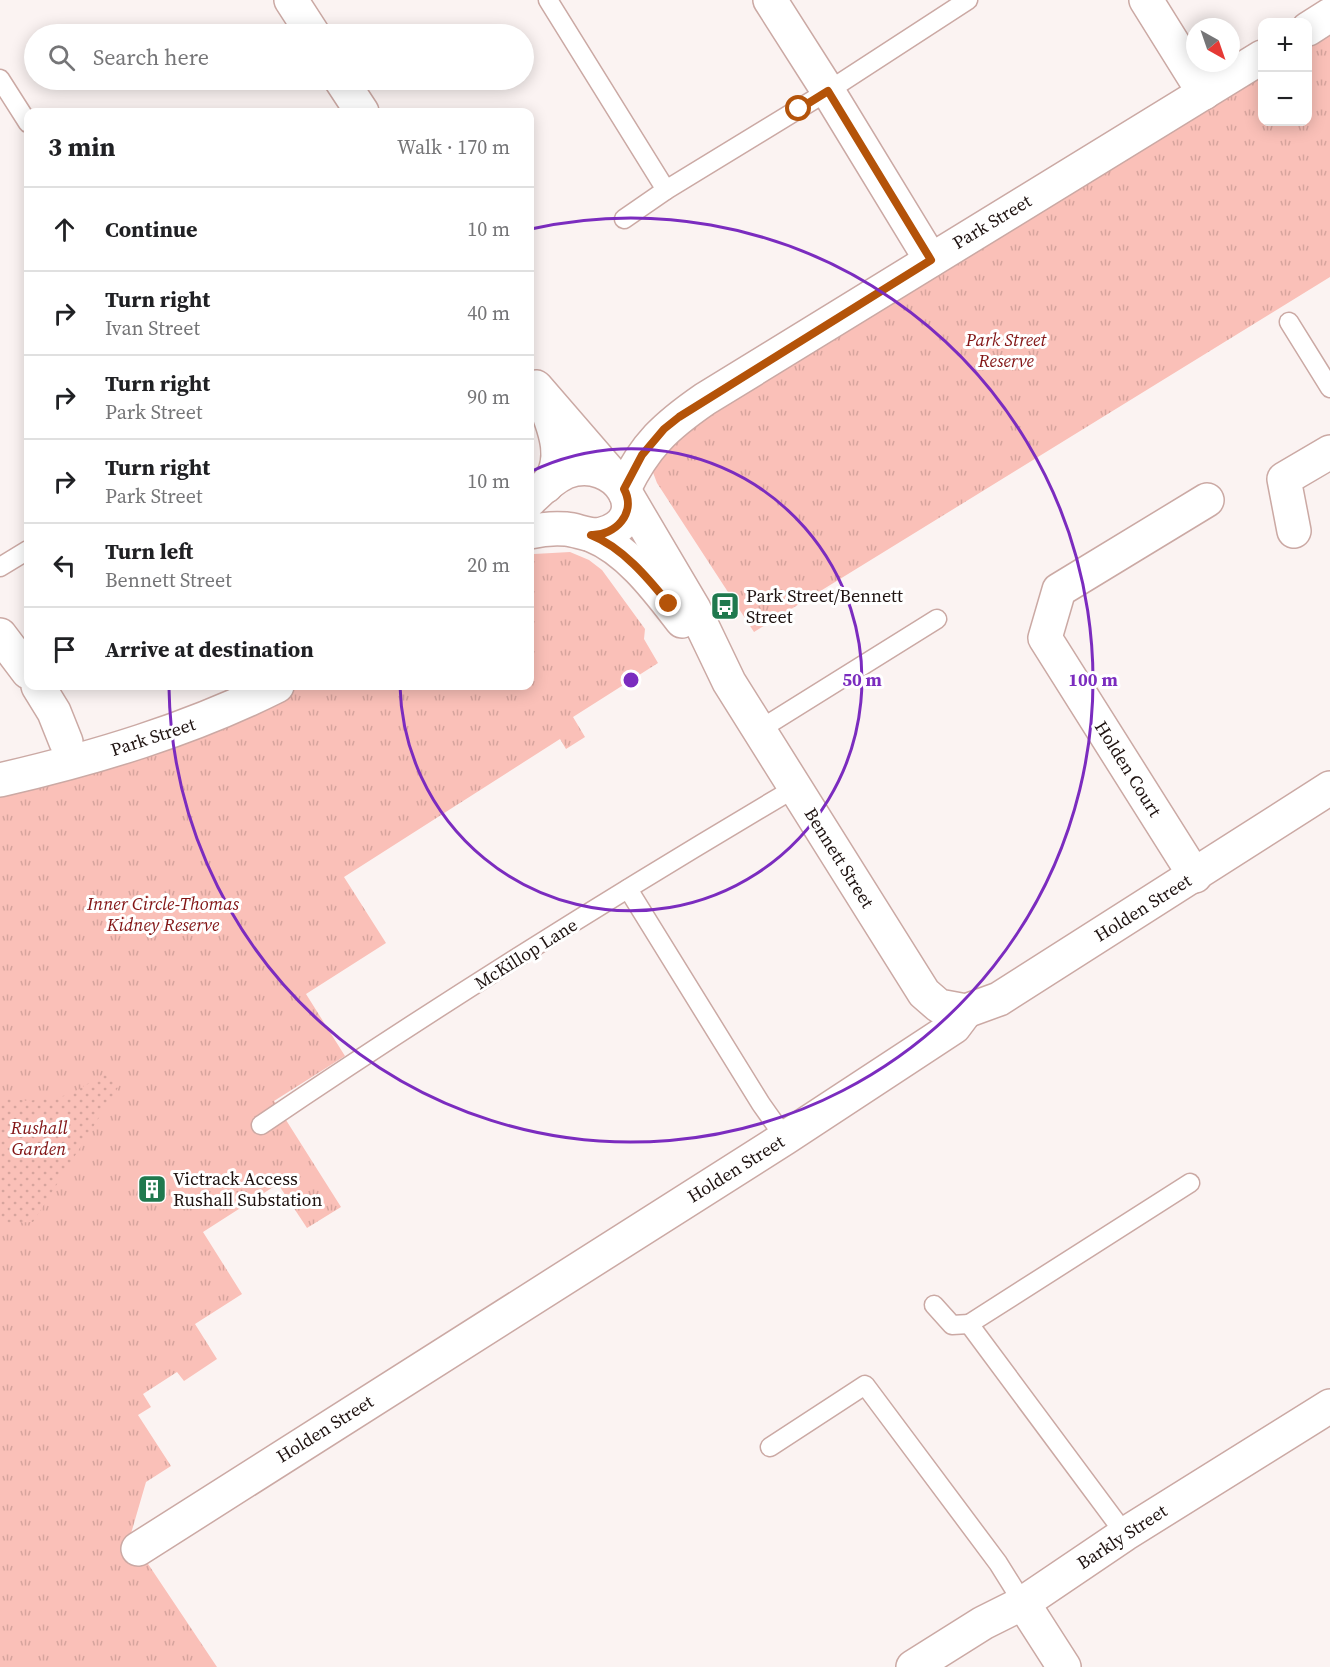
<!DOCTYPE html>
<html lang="en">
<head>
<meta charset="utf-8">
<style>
  body { margin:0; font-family:"Source Serif 4",serif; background:#f2f2f2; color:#202124 }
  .controls { position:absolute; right:18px; top:18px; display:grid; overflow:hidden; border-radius:12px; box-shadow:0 3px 15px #0003 }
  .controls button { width:54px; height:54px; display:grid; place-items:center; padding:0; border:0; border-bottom:2px solid #e0e0e0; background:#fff; color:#202124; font:30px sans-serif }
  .compass { position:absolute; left:1186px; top:18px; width:54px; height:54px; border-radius:50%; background:#fff; box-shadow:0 3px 15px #0003; rotate:140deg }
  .stop { position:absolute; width:18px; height:18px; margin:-14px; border:4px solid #b45309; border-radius:50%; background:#fff }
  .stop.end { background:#b45309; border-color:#fff; box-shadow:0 2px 6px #0008 }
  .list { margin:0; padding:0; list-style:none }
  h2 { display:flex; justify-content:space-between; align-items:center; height:78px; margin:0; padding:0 24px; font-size:26px }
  h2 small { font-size:20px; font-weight:400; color:#757577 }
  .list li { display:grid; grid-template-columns:39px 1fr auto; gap:18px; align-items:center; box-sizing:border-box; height:84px; padding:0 24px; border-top:2px solid #e0e0e0 }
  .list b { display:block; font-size:22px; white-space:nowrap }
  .list p { margin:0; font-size:20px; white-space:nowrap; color:#757577 }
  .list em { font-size:20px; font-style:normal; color:#757577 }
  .icon { flex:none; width:33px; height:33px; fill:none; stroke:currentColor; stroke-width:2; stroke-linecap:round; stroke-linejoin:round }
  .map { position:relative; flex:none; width:1330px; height:1667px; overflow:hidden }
  .search { position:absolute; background:#fff; box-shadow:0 3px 15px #0003; left:24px; top:24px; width:510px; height:66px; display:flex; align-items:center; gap:15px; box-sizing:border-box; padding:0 21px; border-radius:33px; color:#757577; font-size:22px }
  .panel { position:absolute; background:#fff; box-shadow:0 3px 15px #0003; left:24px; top:108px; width:510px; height:582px; border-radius:12px }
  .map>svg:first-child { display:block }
</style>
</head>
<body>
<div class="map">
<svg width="1330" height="1667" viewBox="0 0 1330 1667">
  <defs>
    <pattern id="park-tufts" width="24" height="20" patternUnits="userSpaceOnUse" patternTransform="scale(1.5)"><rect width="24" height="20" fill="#fac0b8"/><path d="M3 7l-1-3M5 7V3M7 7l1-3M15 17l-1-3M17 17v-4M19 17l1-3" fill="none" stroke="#d6a49d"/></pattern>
    <pattern id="garden-dots" width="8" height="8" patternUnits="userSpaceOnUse" patternTransform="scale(1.5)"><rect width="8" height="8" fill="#fac0b8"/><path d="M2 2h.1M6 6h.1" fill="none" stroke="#d6a49d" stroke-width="1.8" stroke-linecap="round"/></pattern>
  </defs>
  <rect width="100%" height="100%" fill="#fbf3f2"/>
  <g fill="url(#park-tufts)">
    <polygon points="1330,33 1330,277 754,632 657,483 649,462 670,439 1262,73 1262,122 1308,122 1308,46"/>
    <polygon points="570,552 589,560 602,570 645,629 644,639 658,663 573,717 585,737 566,749 560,739 344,877 386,943 306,994 345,1056 274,1101 341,1207 307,1228 278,1184 203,1232 242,1294 195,1324 217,1359 184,1381 177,1372 143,1394 151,1407 138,1415 171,1466 146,1482 130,1537 217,1667 0,1667 0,788 238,716 298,686 530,686 530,556 534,554"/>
  </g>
  <polygon fill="url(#garden-dots)" points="104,1074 119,1086 33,1222 0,1223 0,1097 28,1101 69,1095"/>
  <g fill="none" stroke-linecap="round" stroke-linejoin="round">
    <g stroke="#cba9a4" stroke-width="21">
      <g id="lane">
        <polyline points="548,0 666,190"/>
        <polyline points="0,79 28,123"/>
        <polyline points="624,219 666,190 828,91 968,0"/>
        <polyline points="1289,322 1330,388"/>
        <polyline points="0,567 28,550"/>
        <polyline points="759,730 937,619"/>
        <polyline points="628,889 761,1104 785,1138"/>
        <path d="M 261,1125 C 435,1007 614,895 795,788"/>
        <polyline points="934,1305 952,1325 969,1324"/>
        <polyline points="770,1447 865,1385 998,1563 1023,1603"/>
        <polyline points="1125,1534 969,1324 1190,1183"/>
      </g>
    </g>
    <g stroke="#cba9a4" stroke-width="36">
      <g id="street">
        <polyline points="291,0 313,34"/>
        <polyline points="770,0 828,91 931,260"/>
        <polyline points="1146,0 1204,93"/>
        <polyline points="1308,29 1330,15"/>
        <polyline points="341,80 362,112"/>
        <polyline points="536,387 619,483"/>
        <path d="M 545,404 C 555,429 568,463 546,486"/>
        <path d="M 624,489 C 645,445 666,426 705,399 L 1262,57"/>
        <polyline points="1294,531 1284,479 1330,452"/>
        <polyline points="0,635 28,672"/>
        <polyline points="38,686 54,712 66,742"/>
        <polyline points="1195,876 1045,638 1059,590 1207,500"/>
        <polyline points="138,1549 785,1138 954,1027 966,1011"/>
        <polyline points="1023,1603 1064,1667"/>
        <polyline points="913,1667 983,1623 1023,1603 1125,1534 1330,1406"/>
      </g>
    </g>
    <g stroke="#cba9a4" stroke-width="36">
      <g id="secondary">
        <polyline points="625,492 694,609 729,682 924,993 939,1006 966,1011 999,999 1330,788"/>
        <path d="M 530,500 C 540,490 553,478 566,472 C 617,453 657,519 602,534 C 590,537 578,530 566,529 C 553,528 542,529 530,532"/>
        <path d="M 591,535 C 629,550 658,590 682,621"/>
        <path d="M 0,780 C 95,758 189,730 277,686"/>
      </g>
    </g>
    <use href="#lane" stroke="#fff" stroke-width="18"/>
    <use href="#street" stroke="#fff" stroke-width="33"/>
    <use href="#secondary" stroke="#fff" stroke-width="33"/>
  </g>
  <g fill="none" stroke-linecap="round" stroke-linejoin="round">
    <path stroke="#b45309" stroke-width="8" d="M 669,604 C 648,578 622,547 591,535 C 615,536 637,513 624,489 L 642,455 L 664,429 L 679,417 L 931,260 L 828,91 L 799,109"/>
  </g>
  <g fill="none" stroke="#7b2cbf" stroke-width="3">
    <path d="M530 472A231 231 0 1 1 400 686"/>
    <path d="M531 229A462 462 0 1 1 169 688"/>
  </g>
  <defs>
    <g id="bus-square" transform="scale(1.5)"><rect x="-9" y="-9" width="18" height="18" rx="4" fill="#1f794e" stroke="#fff"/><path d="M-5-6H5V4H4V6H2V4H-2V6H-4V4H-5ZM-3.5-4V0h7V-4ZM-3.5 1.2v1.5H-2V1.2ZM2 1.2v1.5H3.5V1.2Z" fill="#fff"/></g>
    <g id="building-square" transform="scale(1.5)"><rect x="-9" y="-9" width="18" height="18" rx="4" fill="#1f794e" stroke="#fff"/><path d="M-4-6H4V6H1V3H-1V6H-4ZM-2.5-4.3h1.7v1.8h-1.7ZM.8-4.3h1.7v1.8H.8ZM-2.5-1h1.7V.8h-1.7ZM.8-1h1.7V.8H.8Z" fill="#fff"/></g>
  </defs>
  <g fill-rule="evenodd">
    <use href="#bus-square" x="725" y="606"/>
    <use href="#building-square" x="152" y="1189"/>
  </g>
  <g text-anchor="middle" stroke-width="6" stroke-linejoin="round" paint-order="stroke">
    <g font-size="18" fill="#1f1311" stroke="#fff">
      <text transform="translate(992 222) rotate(-31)" y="6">Park Street</text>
      <text transform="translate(153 737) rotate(-18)" y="6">Park Street</text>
      <text transform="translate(1128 769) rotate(58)" y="6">Holden Court</text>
      <text transform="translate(839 858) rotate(58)" y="6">Bennett Street</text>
      <text transform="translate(1143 908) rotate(-32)" y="6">Holden Street</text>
      <text transform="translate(526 954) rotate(-32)" y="6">McKillop Lane</text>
      <text transform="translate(736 1169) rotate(-32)" y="6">Holden Street</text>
      <text transform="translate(325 1429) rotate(-32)" y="6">Holden Street</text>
      <text transform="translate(1122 1537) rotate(-33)" y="6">Barkly Street</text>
    </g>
    <g font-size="18" font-style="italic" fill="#821414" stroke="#fff">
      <text x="1006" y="346">Park Street<tspan x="1006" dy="21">Reserve</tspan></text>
      <text x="163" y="910">Inner Circle-Thomas<tspan x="163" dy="21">Kidney Reserve</tspan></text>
      <text x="39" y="1134">Rushall<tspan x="39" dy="21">Garden</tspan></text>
    </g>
    <g font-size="18" fill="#1f1311" stroke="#fff" text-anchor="start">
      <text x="746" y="602">Park Street/Bennett<tspan x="746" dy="21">Street</tspan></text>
      <text x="173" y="1185">Victrack Access<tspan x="173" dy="21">Rushall Substation</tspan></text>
    </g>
  </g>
  <circle cx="631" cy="680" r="9" fill="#7b2cbf" stroke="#fff" stroke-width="3"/>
  <g font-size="18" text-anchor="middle" font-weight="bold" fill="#7b2cbf" stroke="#fff" stroke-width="6" stroke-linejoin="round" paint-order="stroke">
    <text x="862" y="686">50 m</text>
    <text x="1093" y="686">100 m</text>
  </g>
</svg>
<div class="controls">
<button>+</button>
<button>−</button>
</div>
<svg class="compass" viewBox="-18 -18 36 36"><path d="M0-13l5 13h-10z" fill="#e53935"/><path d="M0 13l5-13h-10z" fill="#757577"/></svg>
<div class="stop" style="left:799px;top:109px"></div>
<div class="stop end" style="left:669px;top:604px"></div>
<div class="search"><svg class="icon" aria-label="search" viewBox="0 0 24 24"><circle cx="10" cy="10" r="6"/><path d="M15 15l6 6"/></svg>Search here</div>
<section class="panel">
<h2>3 min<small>Walk · 170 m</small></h2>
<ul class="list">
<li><svg class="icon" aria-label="ahead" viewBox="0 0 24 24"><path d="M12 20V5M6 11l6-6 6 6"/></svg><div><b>Continue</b></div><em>10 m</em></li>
<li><svg class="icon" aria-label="right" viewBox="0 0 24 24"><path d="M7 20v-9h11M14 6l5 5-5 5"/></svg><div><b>Turn right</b><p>Ivan Street</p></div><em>40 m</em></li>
<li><svg class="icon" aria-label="right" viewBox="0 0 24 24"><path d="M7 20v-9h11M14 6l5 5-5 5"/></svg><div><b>Turn right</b><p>Park Street</p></div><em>90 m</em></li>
<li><svg class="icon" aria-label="right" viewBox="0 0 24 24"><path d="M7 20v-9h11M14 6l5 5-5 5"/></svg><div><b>Turn right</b><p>Park Street</p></div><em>10 m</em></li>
<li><svg class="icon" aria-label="left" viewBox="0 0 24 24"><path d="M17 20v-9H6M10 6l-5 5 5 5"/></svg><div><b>Turn left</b><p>Bennett Street</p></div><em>20 m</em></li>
<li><svg class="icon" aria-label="arrive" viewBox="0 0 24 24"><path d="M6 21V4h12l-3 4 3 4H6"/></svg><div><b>Arrive at destination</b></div></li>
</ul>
</section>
</div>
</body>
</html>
